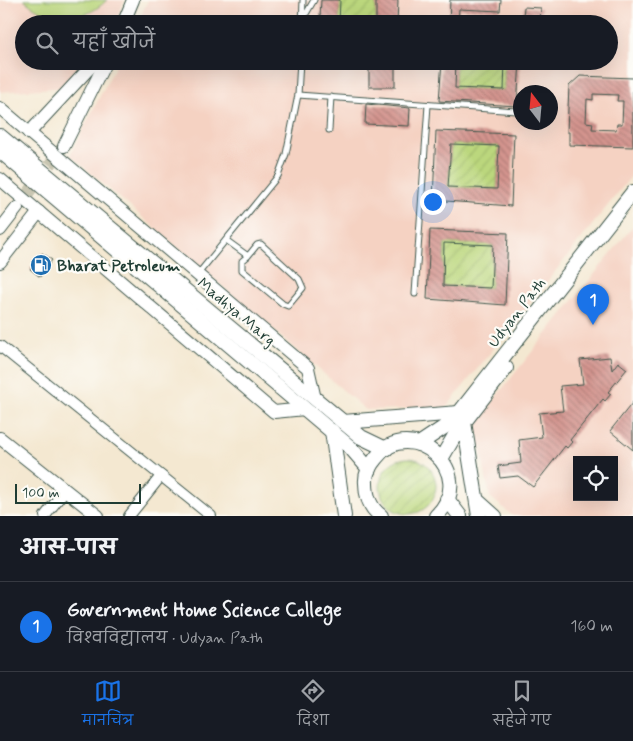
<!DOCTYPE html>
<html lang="hi">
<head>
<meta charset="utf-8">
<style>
  body { margin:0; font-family:Mynerve,"Playpen Sans Deva",sans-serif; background:#242831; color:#f1f3f6 }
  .controls { position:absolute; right:15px; bottom:15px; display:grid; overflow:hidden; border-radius:0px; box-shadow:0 5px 20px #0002 }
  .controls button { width:45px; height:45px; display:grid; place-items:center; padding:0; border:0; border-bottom:1px solid #363941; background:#171b24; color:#f1f3f6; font:25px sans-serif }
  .compass { position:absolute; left:513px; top:85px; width:45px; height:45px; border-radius:50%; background:#171b24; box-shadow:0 5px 20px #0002; rotate:344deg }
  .scale { position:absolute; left:15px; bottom:12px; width:126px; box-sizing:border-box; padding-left:5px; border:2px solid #1f3d34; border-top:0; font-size:14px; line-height:18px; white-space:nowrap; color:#1f3d34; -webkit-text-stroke:4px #fdfcf7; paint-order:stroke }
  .you { position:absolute; left:432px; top:201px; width:18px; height:18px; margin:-12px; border:4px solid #fff; border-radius:50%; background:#1a73e8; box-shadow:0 0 0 8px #1a73e833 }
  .badge { display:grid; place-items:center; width:32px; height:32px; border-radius:50%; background:#1a73e8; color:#fff; font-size:16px; font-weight:700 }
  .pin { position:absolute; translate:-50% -41px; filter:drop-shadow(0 1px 2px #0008) }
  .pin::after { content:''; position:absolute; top:26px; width:18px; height:15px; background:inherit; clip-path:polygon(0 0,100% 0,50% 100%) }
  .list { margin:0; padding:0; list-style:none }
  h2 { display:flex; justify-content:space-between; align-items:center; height:65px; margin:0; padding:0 20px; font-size:21px }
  h2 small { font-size:16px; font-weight:400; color:#9ea1a6 }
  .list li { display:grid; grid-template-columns:32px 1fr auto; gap:15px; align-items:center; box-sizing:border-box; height:90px; padding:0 20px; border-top:1px solid #363941 }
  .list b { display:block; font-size:19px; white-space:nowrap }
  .list p { margin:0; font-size:16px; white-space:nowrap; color:#9ea1a6 }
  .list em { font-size:16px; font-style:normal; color:#9ea1a6 }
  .icon { flex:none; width:28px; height:28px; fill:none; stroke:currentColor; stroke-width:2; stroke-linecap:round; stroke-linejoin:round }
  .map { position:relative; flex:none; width:633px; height:516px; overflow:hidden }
  .search { position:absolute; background:#171b24; box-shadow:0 5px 20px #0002; left:15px; right:15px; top:15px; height:55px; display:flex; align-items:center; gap:12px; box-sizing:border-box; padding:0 18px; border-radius:28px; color:#9ea1a6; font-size:19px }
  .sheet { height:155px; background:#171b24 }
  nav { display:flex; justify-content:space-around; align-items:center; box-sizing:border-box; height:70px; border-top:1px solid #363941; background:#171b24; font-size:14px; color:#9ea1a6 }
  nav a { display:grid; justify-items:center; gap:2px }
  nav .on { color:#1a73e8 }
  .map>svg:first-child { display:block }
</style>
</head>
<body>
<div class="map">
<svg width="633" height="516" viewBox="0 0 633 516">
  <defs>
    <pattern id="garden-furrows" width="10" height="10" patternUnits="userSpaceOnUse" patternTransform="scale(1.25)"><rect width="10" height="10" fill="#bbd77d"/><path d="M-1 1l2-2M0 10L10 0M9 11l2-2" fill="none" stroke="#a0b96d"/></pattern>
    <pattern id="building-back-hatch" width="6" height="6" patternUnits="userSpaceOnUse" patternTransform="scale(1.25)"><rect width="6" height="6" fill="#d4948e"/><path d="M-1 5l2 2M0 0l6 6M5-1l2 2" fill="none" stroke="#ab7a75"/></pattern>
  </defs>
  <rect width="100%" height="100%" fill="#fdfcf7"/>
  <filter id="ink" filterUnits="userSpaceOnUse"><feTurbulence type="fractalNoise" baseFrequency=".02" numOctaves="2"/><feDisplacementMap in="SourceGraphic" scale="10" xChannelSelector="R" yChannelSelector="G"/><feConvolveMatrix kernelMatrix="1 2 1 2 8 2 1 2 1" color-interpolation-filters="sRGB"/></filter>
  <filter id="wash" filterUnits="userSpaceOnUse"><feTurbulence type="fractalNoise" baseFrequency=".0096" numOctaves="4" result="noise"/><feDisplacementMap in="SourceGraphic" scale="20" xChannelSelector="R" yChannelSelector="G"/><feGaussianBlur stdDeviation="1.12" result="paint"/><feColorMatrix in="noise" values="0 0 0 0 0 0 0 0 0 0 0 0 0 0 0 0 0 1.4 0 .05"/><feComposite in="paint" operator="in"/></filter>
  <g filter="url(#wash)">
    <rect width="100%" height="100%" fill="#f4e8d1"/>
    <g fill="#f5d2c2" fill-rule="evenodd">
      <polygon points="0,0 125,0 114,24 24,24 24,61 90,61 67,87 0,92"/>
      <path d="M 148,0 L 633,0 L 633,174 L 446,408 L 366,410 L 70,155 L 118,61 L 609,61 L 609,24 L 137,24 ZM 520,92 L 550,92 L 550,122 L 520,122 Z"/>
      <path d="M 633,226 L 633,516 L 513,516 L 490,497 L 475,423 ZM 577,460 L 614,460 L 614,497 L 577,497 Z"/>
    </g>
    <g fill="url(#garden-furrows)" stroke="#6d8a58">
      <polygon points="340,0 376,1 376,24 339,24"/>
      <polygon points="456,61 505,61 504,90 455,88"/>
      <polygon points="451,144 499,146 497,189 448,187"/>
      <polygon points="445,243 493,245 491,288 443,286"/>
      <circle cx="408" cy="486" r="28"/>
    </g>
    <path fill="#bbd77d" stroke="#6d8a58" d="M 24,0 L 107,0 C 81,25 50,22 24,0 Z"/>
    <g id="blocks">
      <g fill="url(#building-back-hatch)" fill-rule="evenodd">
        <polygon points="321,0 340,0 339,24 331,24 331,19 320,18"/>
        <polygon points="376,0 398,0 397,24 376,24"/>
        <polygon points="450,0 501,0 500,11 459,9 458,24 449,24"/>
        <polygon points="524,7 541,8 540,19 523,17"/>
        <rect x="369" y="61" width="26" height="26"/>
        <polygon points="442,61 456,61 455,88 504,90 505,61 520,61 517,106 439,101"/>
        <path d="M 580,76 L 633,78 L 633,147 L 569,145 L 569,132 L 567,132 L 569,86 ZM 593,94 L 618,95 L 617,101 L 623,101 L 622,124 L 617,124 L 616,130 L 592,129 L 593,123 L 586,122 L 587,99 L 593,100 Z"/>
        <polygon points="366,104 410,108 409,126 365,124"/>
        <path d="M 436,131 L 514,134 L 511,206 L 433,200 ZM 451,144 L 499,146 L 497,189 L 448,187 Z"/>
        <path d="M 430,230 L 508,233 L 505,305 L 427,299 ZM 444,243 L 493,245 L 491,288 L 443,286 Z"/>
        <polygon points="42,253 52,260 40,277 30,269"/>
        <polygon points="610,357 612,370 618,362 627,369 608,392 611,394 605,401 603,399 570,440 572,442 567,448 565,446 533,487 518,476 500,478 498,466 521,463 519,440 542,437 539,413 563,411 560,386 583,384 580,360"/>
        <polygon points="633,402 633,450 610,431"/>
      </g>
    </g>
  </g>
  <g filter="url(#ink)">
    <use href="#blocks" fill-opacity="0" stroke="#3f574c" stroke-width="1"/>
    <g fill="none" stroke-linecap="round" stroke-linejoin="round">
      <polyline stroke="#c9c6b2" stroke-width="12" stroke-dasharray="12 6" stroke-linecap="butt" points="17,208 62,148"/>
      <g stroke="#3f574c" stroke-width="7">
        <g id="service">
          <polyline points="303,19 314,0"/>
          <polyline points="302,24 303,0"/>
          <polyline points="298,95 516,111"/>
          <polyline points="329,130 331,97"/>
          <polyline points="226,240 248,256 257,245 261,244 299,279 303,288 288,306 283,304 242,270 242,261 248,256"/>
          <polyline points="198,274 278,176 286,154 298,95 300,61"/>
          <polyline points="415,294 428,105"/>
        </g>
      </g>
      <g stroke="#3f574c" stroke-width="12">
        <g id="minor">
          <polyline points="0,346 211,516"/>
          <polyline points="45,516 65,490"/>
          <polyline points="129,516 161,476"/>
        </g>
      </g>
      <g stroke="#3f574c" stroke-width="14">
        <g id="tertiary">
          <polyline points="123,24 133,0"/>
          <polyline points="0,108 308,368 315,399"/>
          <polyline points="29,133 96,61"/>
          <polyline points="64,146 106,61"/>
          <polyline points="0,179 274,412 305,409"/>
          <polyline points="0,230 17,208"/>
          <polyline points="0,262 39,212"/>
          <polyline points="0,438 98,516"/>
          <polyline points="477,499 496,516"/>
        </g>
      </g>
      <g stroke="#3f574c" stroke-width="16">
        <g id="secondary">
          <polyline points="0,136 361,437 386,449"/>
          <polyline points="0,151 350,447 369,469"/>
          <polyline points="343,422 459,413"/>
          <polyline points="464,422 479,516"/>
          <polyline points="332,431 344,516"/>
          <polyline points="419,444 452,422 633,192"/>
          <polyline points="441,459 458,430 506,368"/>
          <polyline points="447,499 460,516"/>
          <path d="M 381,516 C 370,508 366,496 366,483 C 365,473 370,465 376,458 C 409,413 481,473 436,516"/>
        </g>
      </g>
      <use href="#service" stroke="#fff" stroke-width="5"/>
      <use href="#minor" stroke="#fff" stroke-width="10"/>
      <use href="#tertiary" stroke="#fff" stroke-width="12"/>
      <use href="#secondary" stroke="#fff" stroke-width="14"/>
    </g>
  </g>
  <defs>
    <g id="fuel-disc" transform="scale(1.125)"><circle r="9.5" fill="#1f6fb2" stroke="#fdfcf7"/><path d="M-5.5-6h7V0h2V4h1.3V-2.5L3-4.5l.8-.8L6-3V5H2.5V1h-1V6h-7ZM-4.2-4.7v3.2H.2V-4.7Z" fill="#fff"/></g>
  </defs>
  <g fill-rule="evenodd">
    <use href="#fuel-disc" x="41" y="265"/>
  </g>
  <g text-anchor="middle" stroke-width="4.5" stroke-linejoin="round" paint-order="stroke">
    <g font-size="16" font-weight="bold" fill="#1f3d34" stroke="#fdfcf7" text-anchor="start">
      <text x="57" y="271">Bharat Petroleum</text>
    </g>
    <g font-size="16" fill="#1f3d34" stroke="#fdfcf7">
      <text transform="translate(237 311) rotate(40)" y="6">Madhya Marg</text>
      <text transform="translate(516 312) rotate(-52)" y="6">Udyan Path</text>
    </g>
  </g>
</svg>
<div class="controls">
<button><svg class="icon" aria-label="locate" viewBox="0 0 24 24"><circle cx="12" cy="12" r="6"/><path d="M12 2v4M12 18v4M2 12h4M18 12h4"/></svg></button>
</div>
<svg class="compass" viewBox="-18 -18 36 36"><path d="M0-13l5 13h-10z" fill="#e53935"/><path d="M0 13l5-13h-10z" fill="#9ea1a6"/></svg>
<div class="scale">100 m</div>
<div class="you"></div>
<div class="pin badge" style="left:593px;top:325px">1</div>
<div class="search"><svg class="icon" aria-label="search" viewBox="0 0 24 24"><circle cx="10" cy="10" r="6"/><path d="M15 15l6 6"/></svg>यहाँ खोजें</div>
</div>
<section class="sheet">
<h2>आस-पास<small></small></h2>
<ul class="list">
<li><span class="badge">1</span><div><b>Government Home Science College</b><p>विश्वविद्यालय · Udyan Path</p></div><em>160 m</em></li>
</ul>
</section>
<nav>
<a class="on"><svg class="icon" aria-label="map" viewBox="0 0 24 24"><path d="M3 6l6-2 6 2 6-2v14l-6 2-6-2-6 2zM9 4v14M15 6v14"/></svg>मानचित्र</a>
<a><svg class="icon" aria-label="directions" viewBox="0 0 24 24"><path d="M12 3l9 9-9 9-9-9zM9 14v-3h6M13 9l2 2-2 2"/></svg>दिशा</a>
<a><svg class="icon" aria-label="saved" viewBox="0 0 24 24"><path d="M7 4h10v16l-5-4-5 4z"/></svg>सहेजे गए</a>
</nav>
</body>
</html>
